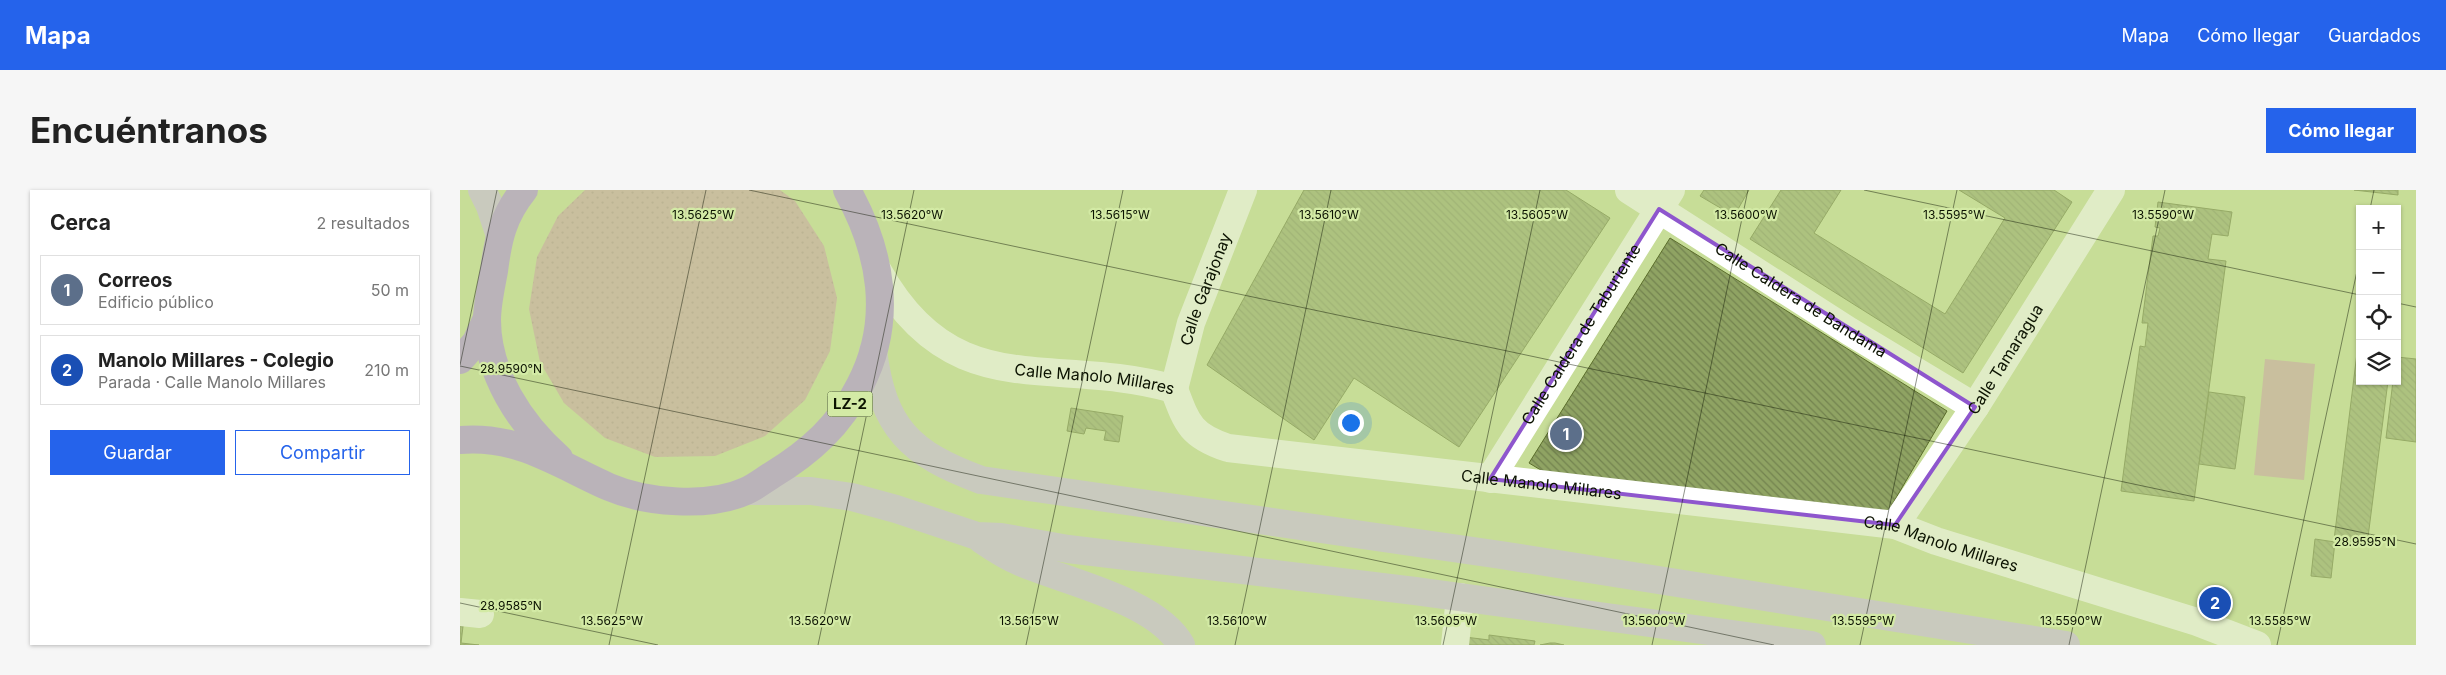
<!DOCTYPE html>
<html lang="es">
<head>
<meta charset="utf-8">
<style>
  body { margin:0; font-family:Inter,sans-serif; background:#f6f6f6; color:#222 }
  .controls { position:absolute; right:15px; top:15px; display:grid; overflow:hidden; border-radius:0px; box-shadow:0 1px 4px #0004 }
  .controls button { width:45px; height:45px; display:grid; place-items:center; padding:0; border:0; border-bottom:1px solid #e0e0e0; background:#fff; color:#222; font:25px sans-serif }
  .you { position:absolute; left:890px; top:232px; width:18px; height:18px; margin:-12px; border:4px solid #fff; border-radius:50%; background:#1a73e8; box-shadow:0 0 0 8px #1a73e833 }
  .badge { display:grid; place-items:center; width:32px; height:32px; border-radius:50%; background:#2563eb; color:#fff; font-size:16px; font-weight:700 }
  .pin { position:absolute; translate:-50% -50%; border:2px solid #fff; box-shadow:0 1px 5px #0006 }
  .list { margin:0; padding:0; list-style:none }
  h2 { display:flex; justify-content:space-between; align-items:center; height:65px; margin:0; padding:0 20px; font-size:21px }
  h2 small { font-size:16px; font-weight:400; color:#767676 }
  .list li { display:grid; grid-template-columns:32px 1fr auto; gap:15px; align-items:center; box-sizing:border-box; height:70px; margin:0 10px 10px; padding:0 10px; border:1px solid #e0e0e0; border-radius:0px }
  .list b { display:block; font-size:19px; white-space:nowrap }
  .list p { margin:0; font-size:16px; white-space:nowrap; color:#767676 }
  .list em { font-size:16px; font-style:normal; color:#767676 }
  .actions { display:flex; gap:10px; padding:15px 20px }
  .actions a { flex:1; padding:11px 0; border:1px solid #2563eb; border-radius:0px; text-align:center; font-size:18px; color:#2563eb }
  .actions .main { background:#2563eb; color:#fff }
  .icon { flex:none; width:28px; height:28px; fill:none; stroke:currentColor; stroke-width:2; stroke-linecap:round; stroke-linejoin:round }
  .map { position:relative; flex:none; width:1956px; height:455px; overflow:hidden; border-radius:0px }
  header { display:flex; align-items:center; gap:30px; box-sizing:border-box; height:70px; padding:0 25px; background:#2563eb; color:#fff }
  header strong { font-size:24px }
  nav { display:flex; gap:28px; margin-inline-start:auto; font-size:18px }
  .intro { display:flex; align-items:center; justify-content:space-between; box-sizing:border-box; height:120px; padding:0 30px }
  h1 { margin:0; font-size:35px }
  .button { padding:12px 22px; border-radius:0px; background:#2563eb; color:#fff; font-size:18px; font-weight:700 }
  main { display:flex; gap:30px; padding:0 30px }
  aside { flex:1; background:#fff; border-radius:0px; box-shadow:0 1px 4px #0004 }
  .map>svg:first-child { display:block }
</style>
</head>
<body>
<header>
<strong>Mapa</strong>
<nav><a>Mapa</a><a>Cómo llegar</a><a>Guardados</a></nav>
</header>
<div class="intro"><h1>Encuéntranos</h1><a class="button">Cómo llegar</a></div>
<main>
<aside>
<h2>Cerca<small>2 resultados</small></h2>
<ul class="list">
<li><span class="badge" style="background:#5c6f8a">1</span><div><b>Correos</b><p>Edificio público</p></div><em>50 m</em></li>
<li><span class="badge" style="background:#1a4fb4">2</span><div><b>Manolo Millares - Colegio</b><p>Parada · Calle Manolo Millares</p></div><em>210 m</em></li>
</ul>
<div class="actions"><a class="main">Guardar</a><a>Compartir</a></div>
</aside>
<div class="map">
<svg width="1956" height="455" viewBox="0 0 1956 455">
  <defs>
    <pattern id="grass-dots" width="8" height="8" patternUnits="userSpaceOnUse" patternTransform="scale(1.25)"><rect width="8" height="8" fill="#cd9ba7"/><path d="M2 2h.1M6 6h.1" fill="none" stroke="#af848e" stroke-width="1.8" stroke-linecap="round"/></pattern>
    <pattern id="building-back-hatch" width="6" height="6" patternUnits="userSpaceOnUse" patternTransform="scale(1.25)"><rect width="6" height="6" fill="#8fa363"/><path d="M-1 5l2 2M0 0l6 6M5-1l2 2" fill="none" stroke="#73834f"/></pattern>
  </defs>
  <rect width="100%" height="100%" fill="#c7dd98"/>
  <polygon fill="url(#grass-dots)" points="125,0 320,0 335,11 364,56 377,108 370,161 345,210 305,246 255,266 195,267 145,248 104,213 80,172 69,119 77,67 98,26"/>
  <polygon fill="#cd9ba7" points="1805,169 1855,174 1844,290 1794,285"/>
  <g fill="url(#building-back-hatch)" stroke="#5b6d2b">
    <polygon points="844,0 1106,0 1150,28 999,257 894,188 854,250 747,175"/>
    <polygon points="1244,0 1289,0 1274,26 1240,6"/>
    <polygon points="1321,0 1381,0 1354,43 1485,124 1545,28 1499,0 1594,0 1612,12 1503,183 1290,49"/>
    <polygon points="1894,0 1938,0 1938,5"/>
    <polygon points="1698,12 1772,22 1768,46 1752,44 1748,69 1766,71 1734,311 1661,301 1680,156 1685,157 1688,133 1682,133 1693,46 1698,46 1700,38 1695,37"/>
    <polygon points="1210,48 1487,221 1426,325 1106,295 1069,273"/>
    <polygon points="1897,163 1900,163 1900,191 1928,191 1907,355 1874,350"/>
    <polygon points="1937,167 1956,169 1956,252 1926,248 1933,191 1937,191"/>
    <polygon points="1749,202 1785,207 1775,279 1739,274"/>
    <polygon points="611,218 663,226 659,252 644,250 646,241 626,238 624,244 607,241"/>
    <polygon points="1855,349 1875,352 1871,388 1851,386"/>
    <polygon points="0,428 4,428 1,453 19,455 0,455"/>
    <polygon points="1029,445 1075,451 1074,455 1004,455 1005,447 1029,450"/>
    <polygon points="1090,453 1095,453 1104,455 1080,455"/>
  </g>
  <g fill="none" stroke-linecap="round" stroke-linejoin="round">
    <g stroke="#fff" stroke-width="28">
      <path id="s1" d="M 1169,0 L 1389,141 L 1515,217"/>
      <path id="s2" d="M 418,81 C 494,217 592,164 714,199"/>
      <path id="s3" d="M 714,199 C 727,234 731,246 768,258 L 1435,335 L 1476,351 L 1737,432 L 1797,455"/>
      <path id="s4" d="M 714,199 L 731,133 L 783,0"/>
      <path id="s5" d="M 1030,289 L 1211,0"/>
      <path id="s6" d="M 1435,335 L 1515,217 L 1651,0"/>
      <polyline points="0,422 20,424"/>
      <polyline points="995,455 1000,407"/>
    </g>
    <g stroke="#cdb4ee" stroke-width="28">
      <polyline points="22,0 30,16 39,43"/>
      <path d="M 413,161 C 423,238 450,264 521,290 L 1041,365 L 1606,455"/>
      <polyline points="286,301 351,301 392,307 436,319 517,346 541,347 608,359 955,401 1352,455"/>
      <path d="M 522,350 C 535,359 548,367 562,373 C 607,392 697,411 721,455"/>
    </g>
    <g stroke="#ac82e2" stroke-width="28">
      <path d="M 64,0 C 43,26 38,49 34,81 C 31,97 27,114 27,130 C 27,183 60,234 99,268"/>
      <polyline points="0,170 16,152 27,128"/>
      <path d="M 0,250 C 59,245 99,275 149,297 C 186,313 249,318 286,301 C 295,297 304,290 312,285 C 350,262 380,235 400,195 C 434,130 421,61 387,0"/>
    </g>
  </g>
  <path d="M0 0H1956V455H0ZM 1199,19 L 1515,217 L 1435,335 L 1030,289 Z" fill="#c7dd98" fill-opacity=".55" fill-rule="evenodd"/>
  <path fill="none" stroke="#8e56cd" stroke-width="4" stroke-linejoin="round" d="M 1199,19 L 1515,217 L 1435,335 L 1030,289 Z"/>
  <path fill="none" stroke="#0b1200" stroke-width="1" stroke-opacity="0.45" d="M 289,0 L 1956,354M 1404,0 L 1900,105M 1910,19 L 1914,0M 1937,113 L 1956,117M 0,175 L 37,0M 0,176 L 1314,455M 0,413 L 198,455M 149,455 L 246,0M 358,455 L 454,0M 566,455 L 663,0M 775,455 L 871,0M 983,455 L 1080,0M 1192,455 L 1288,0M 1400,455 L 1497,0M 1609,455 L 1705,0M 1817,455 L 1900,67"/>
  <g text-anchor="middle" stroke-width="4.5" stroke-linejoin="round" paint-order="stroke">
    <rect fill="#d3eaa5" stroke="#475332" stroke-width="1" x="367.5" y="201.5" width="45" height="25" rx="4"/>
    <g font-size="15" font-weight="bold" fill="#0b1200">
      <text x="390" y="219">LZ-2</text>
    </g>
    <g font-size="16" fill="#0b1200" stroke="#d3eaa5">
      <text dy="6" stroke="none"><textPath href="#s4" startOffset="105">Calle Garajonay</textPath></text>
      <text dy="6" stroke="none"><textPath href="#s1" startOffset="204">Calle Caldera de Bandama</textPath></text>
      <text dy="6" stroke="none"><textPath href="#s5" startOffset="171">Calle Caldera de Taburiente</textPath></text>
      <text dy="6" stroke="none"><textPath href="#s6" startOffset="199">Calle Tamaragua</textPath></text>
      <text dy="6" stroke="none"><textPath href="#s2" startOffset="256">Calle Manolo Millares</textPath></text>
      <text dy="6" stroke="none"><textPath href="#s3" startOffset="400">Calle Manolo Millares</textPath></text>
      <text dy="6" stroke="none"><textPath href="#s3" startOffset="805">Calle Manolo Millares</textPath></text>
    </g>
  </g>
  <g font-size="12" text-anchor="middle" fill="#0b1200" stroke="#d3eaa5" stroke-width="4.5" stroke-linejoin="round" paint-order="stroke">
    <text x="243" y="29">13.5625°W</text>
    <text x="452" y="29">13.5620°W</text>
    <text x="660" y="29">13.5615°W</text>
    <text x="869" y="29">13.5610°W</text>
    <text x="1077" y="29">13.5605°W</text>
    <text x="1286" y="29">13.5600°W</text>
    <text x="1494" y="29">13.5595°W</text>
    <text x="1703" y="29">13.5590°W</text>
    <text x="51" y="183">28.9590°N</text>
    <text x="1905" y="356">28.9595°N</text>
    <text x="51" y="420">28.9585°N</text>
    <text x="152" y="435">13.5625°W</text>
    <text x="360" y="435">13.5620°W</text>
    <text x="569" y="435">13.5615°W</text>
    <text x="777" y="435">13.5610°W</text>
    <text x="986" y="435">13.5605°W</text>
    <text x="1194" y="435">13.5600°W</text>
    <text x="1403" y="435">13.5595°W</text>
    <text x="1611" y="435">13.5590°W</text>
    <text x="1820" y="435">13.5585°W</text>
  </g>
</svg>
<div class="controls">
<button>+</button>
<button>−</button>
<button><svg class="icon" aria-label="locate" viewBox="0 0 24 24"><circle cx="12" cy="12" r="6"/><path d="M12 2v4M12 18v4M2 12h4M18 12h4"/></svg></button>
<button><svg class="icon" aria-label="layers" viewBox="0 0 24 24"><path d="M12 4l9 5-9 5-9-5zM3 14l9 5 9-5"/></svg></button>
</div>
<div class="you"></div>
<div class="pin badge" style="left:1106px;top:244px;background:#5c6f8a">1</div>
<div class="pin badge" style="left:1755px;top:413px;background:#1a4fb4">2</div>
</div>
</main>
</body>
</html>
